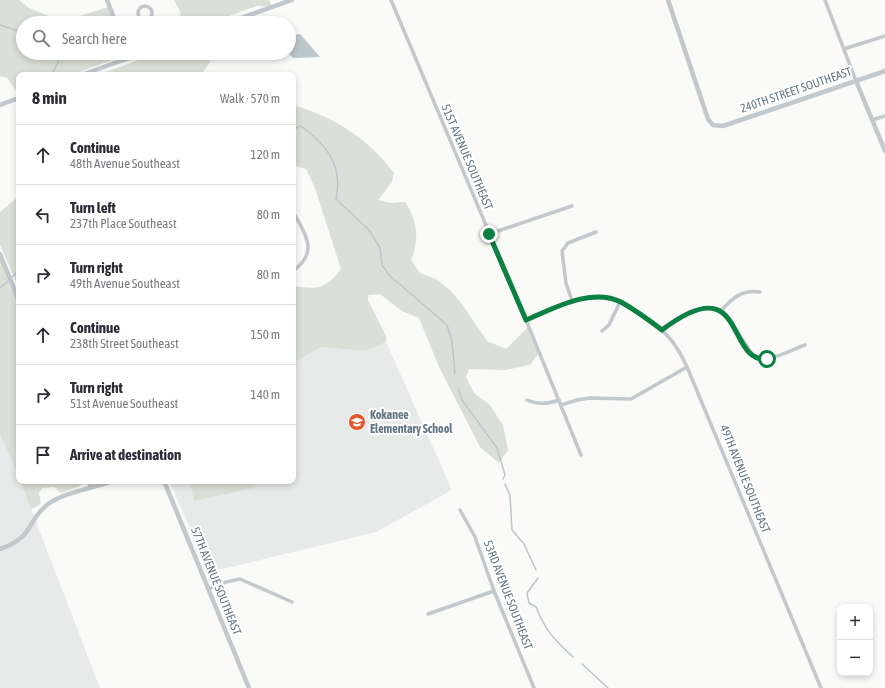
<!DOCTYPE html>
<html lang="en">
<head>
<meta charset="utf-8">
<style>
  body { margin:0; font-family:"Asap Condensed",sans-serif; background:#f7f7f7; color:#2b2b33 }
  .controls { position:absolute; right:12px; bottom:12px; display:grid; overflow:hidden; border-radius:8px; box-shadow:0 2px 6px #0003 }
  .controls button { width:36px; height:36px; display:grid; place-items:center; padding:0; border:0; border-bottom:1px solid #e1e1e2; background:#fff; color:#2b2b33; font:20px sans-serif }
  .stop { position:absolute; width:12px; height:12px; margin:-9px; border:3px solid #0b8043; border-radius:50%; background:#fff }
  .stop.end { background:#0b8043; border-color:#fff; box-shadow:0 1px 4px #0008 }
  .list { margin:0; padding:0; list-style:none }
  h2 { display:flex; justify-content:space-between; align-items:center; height:52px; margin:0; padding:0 16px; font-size:17px }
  h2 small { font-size:13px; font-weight:400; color:#7c7c81 }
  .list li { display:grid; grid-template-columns:26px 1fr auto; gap:12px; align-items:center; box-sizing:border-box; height:60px; padding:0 16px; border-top:1px solid #e1e1e2 }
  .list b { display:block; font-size:15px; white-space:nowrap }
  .list p { margin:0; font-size:13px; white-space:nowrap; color:#7c7c81 }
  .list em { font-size:13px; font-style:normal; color:#7c7c81 }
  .icon { flex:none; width:22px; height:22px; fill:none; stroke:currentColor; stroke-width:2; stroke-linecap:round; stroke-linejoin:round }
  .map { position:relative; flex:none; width:885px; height:688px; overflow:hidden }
  .search { position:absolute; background:#fff; box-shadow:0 2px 6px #0003; left:16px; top:16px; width:280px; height:44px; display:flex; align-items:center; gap:10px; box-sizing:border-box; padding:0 14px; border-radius:22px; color:#7c7c81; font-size:15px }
  .panel { position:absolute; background:#fff; box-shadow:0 2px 6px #0003; left:16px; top:72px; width:280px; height:412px; border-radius:8px }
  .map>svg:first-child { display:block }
</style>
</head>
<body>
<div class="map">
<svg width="885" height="688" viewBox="0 0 885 688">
  <rect width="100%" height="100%" fill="#fafaf8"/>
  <g fill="#e8e9e9">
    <polygon points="386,342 452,490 376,532 210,572 169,481 293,481 293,363 321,347 365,351"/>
    <polygon points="0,433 3,436 100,688 0,688"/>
  </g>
  <g fill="#dadfd7">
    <polygon points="0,0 19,0 29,8 51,17 73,18 108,7 114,23 23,23 23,53 125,53 126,55 71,75 19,75 19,94 7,78 0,76"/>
    <polygon points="174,0 269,0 272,7 257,6 209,23 181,23 180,11"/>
    <polygon points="158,53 216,53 201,75 98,75"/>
    <path d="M 293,105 C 334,117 368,138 394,173 L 392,182 L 378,200 L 391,203 L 405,202 C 417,219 420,241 411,260 L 420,273 L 436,279 L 450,290 L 462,304 L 487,341 L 506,349 L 528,327 L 539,353 L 530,365 L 506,370 L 469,369 L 466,377 L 474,393 L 489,404 L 503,425 L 508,450 L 499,463 L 480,447 L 439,367 L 419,318 L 402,311 L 380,294 L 368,295 L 368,300 L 386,336 L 386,342 L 365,351 L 321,347 L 293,363 L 293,288 L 295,286 C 318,290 327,288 341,269 L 315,188 L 306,169 L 293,165 Z"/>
    <polygon points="19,196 19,283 17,284 0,245 0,212"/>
    <polygon points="0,259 19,304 19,478 0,433"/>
    <polygon points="20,481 85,481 80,486 61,493 54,487 43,488 39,493 41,504 31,509"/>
    <polygon points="190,481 252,481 253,488 194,501"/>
  </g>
  <polygon fill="#bbc7cb" points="300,34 320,57 293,58 288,53 289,53 289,36"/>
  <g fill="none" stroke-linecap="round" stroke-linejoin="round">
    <g stroke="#bbc7cb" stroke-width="1.5">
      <polyline points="0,25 19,31 23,31"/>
      <polyline points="52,75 62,53"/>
      <path d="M 293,129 L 301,126 C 327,145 343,165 336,199 L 369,230 L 380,248 L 382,265 L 389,275 L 447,325 L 452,341 L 455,374"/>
      <polyline points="12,277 19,270"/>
      <polyline points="0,288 9,280"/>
      <polyline points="459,389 462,400 497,448 505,475 503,479"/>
      <polyline points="505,484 510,495 512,530 524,544 536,570"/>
      <path d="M 538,578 L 527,593 L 529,603 L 536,607 C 546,632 554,639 573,657"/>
      <polyline points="582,664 608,688"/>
    </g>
    <g stroke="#c3c8cc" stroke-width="3.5">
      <polyline points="391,0 526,320 581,455"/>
      <polyline points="825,0 856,81"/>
      <circle cx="145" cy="13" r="7"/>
      <polyline points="844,49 885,36"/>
      <polyline points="872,120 885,116"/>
      <path d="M 293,212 C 306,235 319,252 293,271"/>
      <polyline points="489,234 572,206"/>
      <polyline points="572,301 566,283 562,251 568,243 596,232"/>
      <path d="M 722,310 L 753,355 C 767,365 791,350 805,345"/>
      <path d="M 722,310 C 732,298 743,289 760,292"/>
      <path d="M 526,320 C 554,308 588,289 619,301 C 628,305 636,312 645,318 C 667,332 676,343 687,367 L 821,688"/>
      <path d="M 662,329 C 681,315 698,303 722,310"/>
      <polyline points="602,331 609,325 620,302"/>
      <path d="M 527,400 C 538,405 548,404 559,400"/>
      <polyline points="561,405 577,400 590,398 631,399 687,367"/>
      <polyline points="460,510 475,537 494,591 534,688"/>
      <polyline points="208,589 226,582 240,579 292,602"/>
      <polyline points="428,614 494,591"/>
    </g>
    <g stroke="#c3c8cc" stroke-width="4.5">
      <polyline points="107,0 116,23"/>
      <polyline points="668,0 708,119 713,125 723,126 885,71"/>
      <polyline points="227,23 292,0"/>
      <polyline points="81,75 143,53"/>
      <polyline points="856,81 885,151"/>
      <polyline points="0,105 19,98"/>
      <polyline points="0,254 19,301"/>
      <polyline points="89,481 91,487"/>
      <polyline points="164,481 249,688"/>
      <path d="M 0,549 C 35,537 26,521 48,504 C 67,491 92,489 113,481"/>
    </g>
  </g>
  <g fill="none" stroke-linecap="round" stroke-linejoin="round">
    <path stroke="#0b8043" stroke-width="5" d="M 489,234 L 526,320 C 553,309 591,287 621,302 C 635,310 649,320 662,330 C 747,266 725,363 767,359"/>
  </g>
  <defs>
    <g id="school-disc" transform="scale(0.9)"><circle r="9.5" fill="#e4572e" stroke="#fff"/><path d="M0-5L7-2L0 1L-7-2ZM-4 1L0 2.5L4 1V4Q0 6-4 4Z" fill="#fff"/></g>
  </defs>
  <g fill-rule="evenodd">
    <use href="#school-disc" x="357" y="422"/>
  </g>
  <g text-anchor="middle" stroke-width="4" stroke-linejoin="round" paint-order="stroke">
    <g font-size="12" fill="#657683" stroke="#fff">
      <text transform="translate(796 90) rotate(-19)" y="4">240TH STREET SOUTHEAST</text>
      <text transform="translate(467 157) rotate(67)" y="4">51ST AVENUE SOUTHEAST</text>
      <text transform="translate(745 479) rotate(68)" y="4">49TH AVENUE SOUTHEAST</text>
      <text transform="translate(216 581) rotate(68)" y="4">57TH AVENUE SOUTHEAST</text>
      <text transform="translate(508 595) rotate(69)" y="4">53RD AVENUE SOUTHEAST</text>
    </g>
    <g font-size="12" font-weight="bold" fill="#657683" stroke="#fff" text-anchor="start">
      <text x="370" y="419">Kokanee<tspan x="370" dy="14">Elementary School</tspan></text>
    </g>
  </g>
</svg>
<div class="controls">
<button>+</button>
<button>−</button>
</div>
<div class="stop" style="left:767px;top:359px"></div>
<div class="stop end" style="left:489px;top:234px"></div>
<div class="search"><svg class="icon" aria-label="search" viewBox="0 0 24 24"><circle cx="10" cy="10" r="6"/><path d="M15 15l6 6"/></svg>Search here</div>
<section class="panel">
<h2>8 min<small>Walk · 570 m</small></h2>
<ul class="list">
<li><svg class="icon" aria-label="ahead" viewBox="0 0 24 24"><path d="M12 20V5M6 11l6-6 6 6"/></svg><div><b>Continue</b><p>48th Avenue Southeast</p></div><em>120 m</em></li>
<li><svg class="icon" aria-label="left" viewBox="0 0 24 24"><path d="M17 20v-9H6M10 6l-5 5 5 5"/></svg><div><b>Turn left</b><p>237th Place Southeast</p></div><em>80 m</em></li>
<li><svg class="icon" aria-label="right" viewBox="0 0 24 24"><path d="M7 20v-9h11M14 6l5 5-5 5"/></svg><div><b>Turn right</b><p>49th Avenue Southeast</p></div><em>80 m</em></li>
<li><svg class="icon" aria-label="ahead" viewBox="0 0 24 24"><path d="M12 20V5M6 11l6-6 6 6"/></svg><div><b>Continue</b><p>238th Street Southeast</p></div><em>150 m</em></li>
<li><svg class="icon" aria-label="right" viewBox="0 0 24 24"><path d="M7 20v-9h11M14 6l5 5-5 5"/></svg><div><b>Turn right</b><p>51st Avenue Southeast</p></div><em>140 m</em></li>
<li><svg class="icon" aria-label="arrive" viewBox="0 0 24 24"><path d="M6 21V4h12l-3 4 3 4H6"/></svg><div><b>Arrive at destination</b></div></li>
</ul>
</section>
</div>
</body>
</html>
